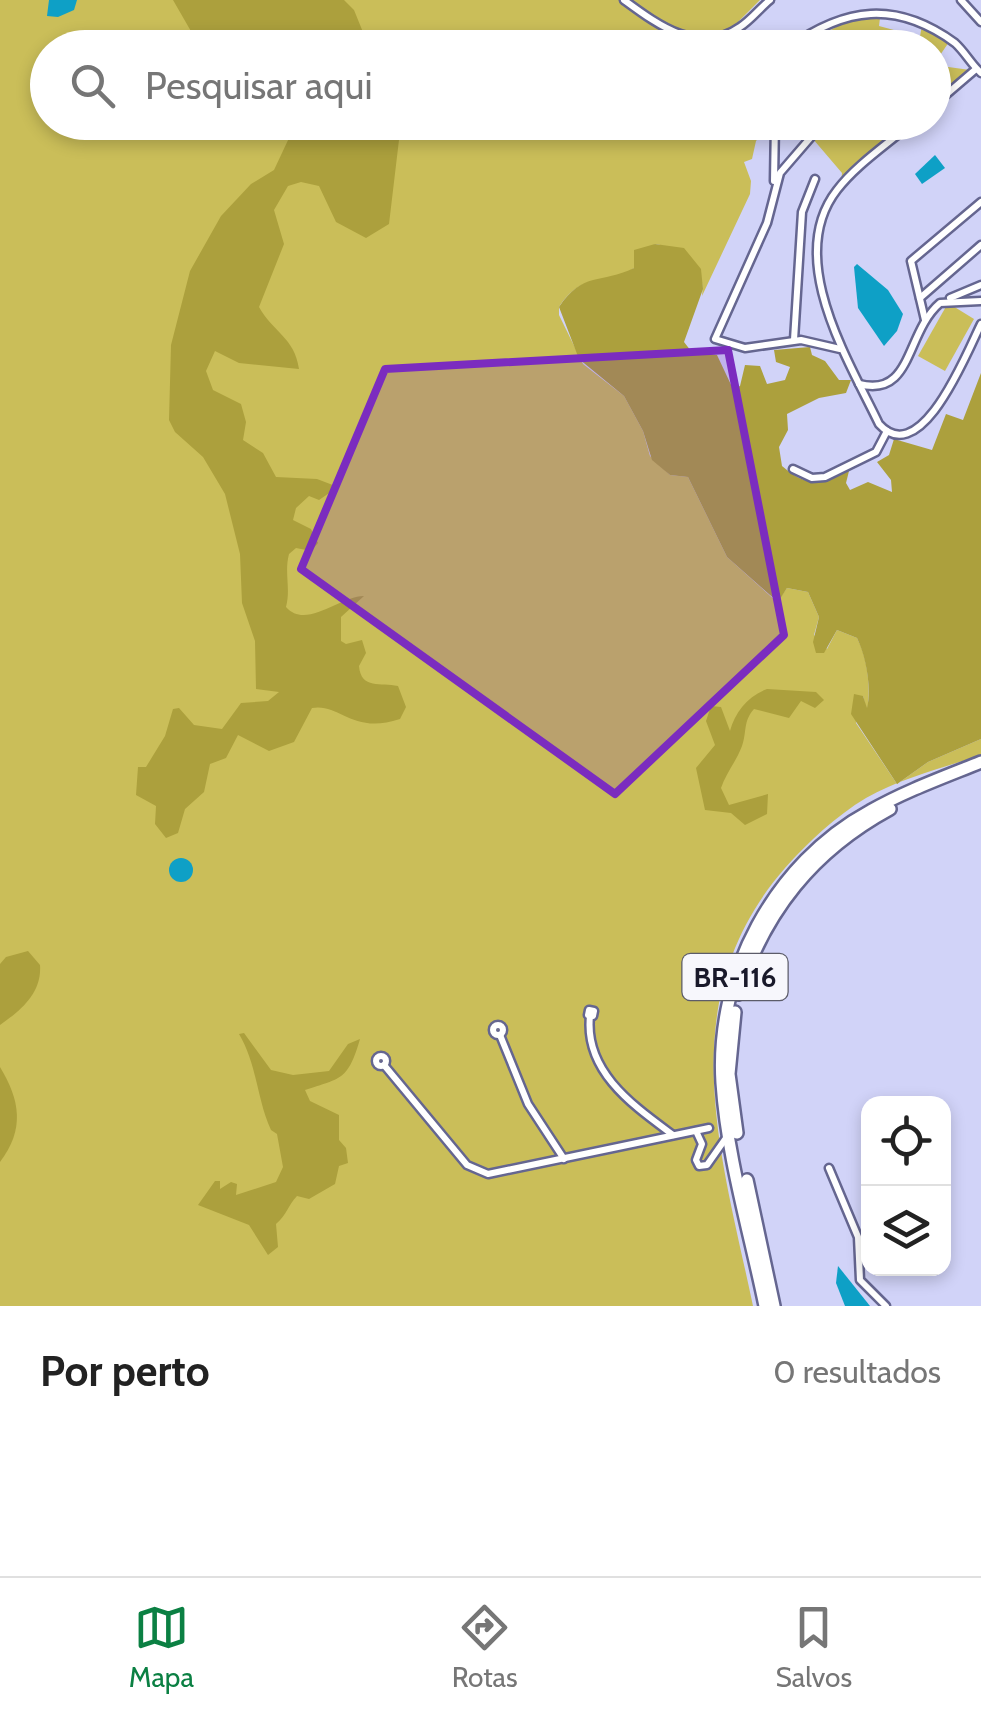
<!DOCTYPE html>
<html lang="pt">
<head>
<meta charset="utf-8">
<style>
  body { margin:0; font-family:Cabin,sans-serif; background:#f6f6f6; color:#222 }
  .controls { position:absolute; right:30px; bottom:30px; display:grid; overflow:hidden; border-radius:20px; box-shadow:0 5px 15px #0003 }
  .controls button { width:90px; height:90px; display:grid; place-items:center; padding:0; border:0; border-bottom:2px solid #e0e0e0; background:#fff; color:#222; font:50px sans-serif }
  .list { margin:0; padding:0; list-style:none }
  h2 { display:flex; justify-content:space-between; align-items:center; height:130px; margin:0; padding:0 40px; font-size:42px }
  h2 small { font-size:32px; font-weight:400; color:#767676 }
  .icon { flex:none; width:55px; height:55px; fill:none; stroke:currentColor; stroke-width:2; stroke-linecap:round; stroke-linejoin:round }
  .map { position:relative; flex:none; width:981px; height:1306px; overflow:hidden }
  .search { position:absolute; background:#fff; box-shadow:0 5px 15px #0003; left:30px; right:30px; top:30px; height:110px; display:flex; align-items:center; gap:25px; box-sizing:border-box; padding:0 35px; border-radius:55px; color:#767676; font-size:38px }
  .sheet { height:270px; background:#fff }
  nav { display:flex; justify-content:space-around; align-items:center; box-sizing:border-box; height:140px; border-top:2px solid #e0e0e0; background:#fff; font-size:28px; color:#767676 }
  nav a { display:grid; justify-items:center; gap:5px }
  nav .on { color:#0b8043 }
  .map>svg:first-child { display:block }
</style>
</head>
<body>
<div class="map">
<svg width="981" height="1306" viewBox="0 0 981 1306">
  <rect width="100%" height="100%" fill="#d1d3f8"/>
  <g fill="#cabe59">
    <path d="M 0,0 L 760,0 L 734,26 L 731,47 L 48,48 L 48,122 L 771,123 L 756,141 L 752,159 L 744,162 L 751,181 L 750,194 L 702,296 C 706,263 683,249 655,244 C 648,252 642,262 634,268 C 605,289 585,268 559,307 L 559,315 L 583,364 L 624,396 L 643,431 L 650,456 L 670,475 L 688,477 L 727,557 L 777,602 L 787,588 L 808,592 L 819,617 L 814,635 L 827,649 L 837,630 L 857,638 C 868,658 871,690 867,712 L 863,696 L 856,723 L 897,784 L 928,762 L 981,739 L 981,755 C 943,768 901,778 866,798 C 836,816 808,842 785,868 C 670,1000 721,1153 753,1306 L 0,1306 Z"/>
    <polygon points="852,18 880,18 879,26 905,33 904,47 799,48"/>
    <polygon points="922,25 949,42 934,64 934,48 918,48"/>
    <polygon points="934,65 970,70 934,102"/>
    <polygon points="862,123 909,123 841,183 842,173 813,139 823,129 832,138 840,131 847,139"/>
    <polygon points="948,303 974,319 945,371 918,356"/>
  </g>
  <g fill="#aca03d">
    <polygon points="173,0 344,0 354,10 369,47 173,47 174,42 187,42 192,33"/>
    <path d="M 312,123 L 401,123 L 389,224 L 366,238 L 336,222 L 319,186 L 301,182 L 288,186 L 274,210 L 284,244 L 259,307 C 272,331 295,338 299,369 L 239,363 L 215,351 L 206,371 L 213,390 L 241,404 L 246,422 L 243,440 L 263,453 L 276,477 L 317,479 L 338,487 L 319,500 L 309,496 L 296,508 L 293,520 L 311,529 L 318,543 L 311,551 L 296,548 L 289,554 C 284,573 291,588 286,607 C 306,630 340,596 364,596 L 341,617 L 341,641 L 346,644 L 362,640 L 366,653 L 359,666 C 361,690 381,682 398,686 L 406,707 L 400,719 C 352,735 340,703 312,708 L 294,742 L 269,751 L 238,735 L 226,758 L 210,764 L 204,792 L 185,809 L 178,833 L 166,838 L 155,824 L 156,806 L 136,795 L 138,767 L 146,767 L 165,736 L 173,709 L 179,708 L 194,725 L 222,729 L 241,703 L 268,701 L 279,692 L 256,689 L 255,641 L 242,603 L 240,554 L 225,494 L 203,457 L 175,432 L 169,420 L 171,345 L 190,271 L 221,216 L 251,184 L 274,170 L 289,138 Z"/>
    <path d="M 655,244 L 684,248 L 701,269 L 703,289 L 684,342 L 691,351 L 717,355 L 733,389 L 740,386 L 745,365 L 760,366 L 767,384 L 785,380 L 790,367 L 776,362 L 774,350 L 810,347 L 812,355 L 825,361 L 839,380 L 851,380 L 846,393 L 819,398 L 787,414 L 788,430 L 779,447 L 782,466 C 810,490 819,482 850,467 L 846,483 L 850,490 L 868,482 L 892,492 L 891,480 L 877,462 L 889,455 L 894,439 L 932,450 L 946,414 L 963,420 L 981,373 L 981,739 L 928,762 L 897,784 L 851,714 L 854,694 L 863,696 L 867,708 C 872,689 866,656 857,638 L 837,630 L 824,653 L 816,653 L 813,642 L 819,617 L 808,592 L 787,588 L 778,602 L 727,557 L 688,477 L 670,475 L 652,460 L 643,431 L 624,396 L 579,359 L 559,307 C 583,271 601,284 634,268 L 634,250 Z"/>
    <path d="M 767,689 L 816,692 L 824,700 L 815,708 L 801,701 L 789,718 L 754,709 C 743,721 747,732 742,746 C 736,762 726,773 721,788 L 729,805 L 768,794 L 767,814 L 745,825 L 731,813 L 705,810 L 696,768 L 715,745 L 706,721 L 711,706 L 721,707 L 730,731 C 735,712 748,696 767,689 Z"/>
    <path d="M 28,951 L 40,965 C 42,993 21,1010 0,1025 L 0,964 L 6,957 Z"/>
    <path d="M 244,1033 L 271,1070 L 293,1075 L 329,1071 L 348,1044 L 360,1039 C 348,1080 342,1078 305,1090 L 310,1101 L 339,1115 L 339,1140 L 346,1148 L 348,1163 L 339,1166 L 335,1184 L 309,1199 L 297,1196 C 288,1205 287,1215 276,1224 L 278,1247 L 268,1255 L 249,1225 L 198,1205 L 215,1181 L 220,1181 L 220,1189 L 231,1182 L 237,1184 L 236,1195 L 276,1182 L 283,1167 L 277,1134 L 271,1130 C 257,1100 257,1064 239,1034 Z"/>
    <path d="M 0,1067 C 20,1100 25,1129 0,1162 Z"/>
  </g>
  <g fill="#0ea0c6">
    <polygon points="49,0 77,0 74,10 58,17 47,16"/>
    <polygon points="935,155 945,168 922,184 915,174"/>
    <polygon points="857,264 888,290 903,314 897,331 884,346 858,308 854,267"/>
    <circle cx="181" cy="870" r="12"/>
    <polygon points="838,1266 870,1306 845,1306 836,1283"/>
  </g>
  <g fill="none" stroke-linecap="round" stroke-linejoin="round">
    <g stroke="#656690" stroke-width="11">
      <g id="street">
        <path d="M 624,0 C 658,25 699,56 740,27 C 751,20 760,8 770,0"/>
        <polyline points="961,0 981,22"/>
        <polyline points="736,48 737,30"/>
        <path d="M 788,48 C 845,7 896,0 955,43 C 965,52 971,64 981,73"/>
        <polyline points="934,105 976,69"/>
        <polyline points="824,122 780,173 767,223 715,339 745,348 801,340 840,349"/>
        <path d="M 913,122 C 888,144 857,164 837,190 C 784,258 849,361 879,424 C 921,471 968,350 981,324"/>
        <polyline points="774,181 775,122"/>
        <polyline points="920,298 981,245"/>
        <polyline points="950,298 981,285"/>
        <polyline points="925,320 911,261 981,202"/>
        <polyline points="794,340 802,212 815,179"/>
        <path d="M 859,384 C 913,398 905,333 940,303 L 981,301"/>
        <polyline points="793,469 812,478 825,477 876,452 887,431"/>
        <polygon points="589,1010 594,1011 593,1016 588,1015"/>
        <path d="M 590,1016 C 584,1072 634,1106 673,1135"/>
        <circle cx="498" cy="1030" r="5"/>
        <polyline points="500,1035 528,1104 564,1159"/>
        <circle cx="381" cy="1061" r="5"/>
        <polyline points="384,1065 467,1165 488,1174 709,1128"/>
        <polyline points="696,1131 702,1144 696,1160 699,1166 707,1165 726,1138"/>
        <polyline points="829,1168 858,1237 860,1280 886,1306"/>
      </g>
    </g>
    <g stroke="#656690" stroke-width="16">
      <g id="highway">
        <path d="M 738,994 C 765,911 813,851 890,809"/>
        <polyline points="735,1012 729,1074 737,1133"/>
        <polyline points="747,1180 774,1306"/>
        <path d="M 765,1306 C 750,1233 727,1157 722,1083 C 715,974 774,863 870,811 C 905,791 944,777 981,762"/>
      </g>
    </g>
    <use href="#street" stroke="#fff" stroke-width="6"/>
    <use href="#highway" stroke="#fff" stroke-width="11"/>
  </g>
  <path fill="#7b2cbf" fill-opacity="0.2" stroke="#7b2cbf" stroke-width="8" stroke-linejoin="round" d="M 728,350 L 784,635 L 615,794 L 301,569 L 385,369 Z"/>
  <g text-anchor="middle" stroke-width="8" stroke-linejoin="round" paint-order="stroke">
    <rect fill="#f7f7fc" stroke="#5c5c69" stroke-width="2.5" x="682.5" y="954" width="105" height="46" rx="8"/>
    <g font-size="28" font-weight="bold" fill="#19192a">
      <text x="735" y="987">BR-116</text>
    </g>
  </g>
</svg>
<div class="controls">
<button><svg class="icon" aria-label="locate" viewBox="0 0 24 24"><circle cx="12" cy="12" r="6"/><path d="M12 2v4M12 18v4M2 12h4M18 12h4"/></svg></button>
<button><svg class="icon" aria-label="layers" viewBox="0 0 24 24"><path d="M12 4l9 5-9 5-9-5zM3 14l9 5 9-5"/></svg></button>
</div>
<div class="search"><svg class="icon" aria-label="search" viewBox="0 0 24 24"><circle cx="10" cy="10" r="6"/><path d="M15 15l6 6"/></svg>Pesquisar aqui</div>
</div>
<section class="sheet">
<h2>Por perto<small>0 resultados</small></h2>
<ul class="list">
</ul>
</section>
<nav>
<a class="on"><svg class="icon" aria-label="map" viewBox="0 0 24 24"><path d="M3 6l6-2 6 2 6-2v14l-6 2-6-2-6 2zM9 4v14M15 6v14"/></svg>Mapa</a>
<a><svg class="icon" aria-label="directions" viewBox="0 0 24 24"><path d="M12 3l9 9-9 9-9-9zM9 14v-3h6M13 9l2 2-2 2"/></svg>Rotas</a>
<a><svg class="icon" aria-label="saved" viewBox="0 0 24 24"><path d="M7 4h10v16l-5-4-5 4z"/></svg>Salvos</a>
</nav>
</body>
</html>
